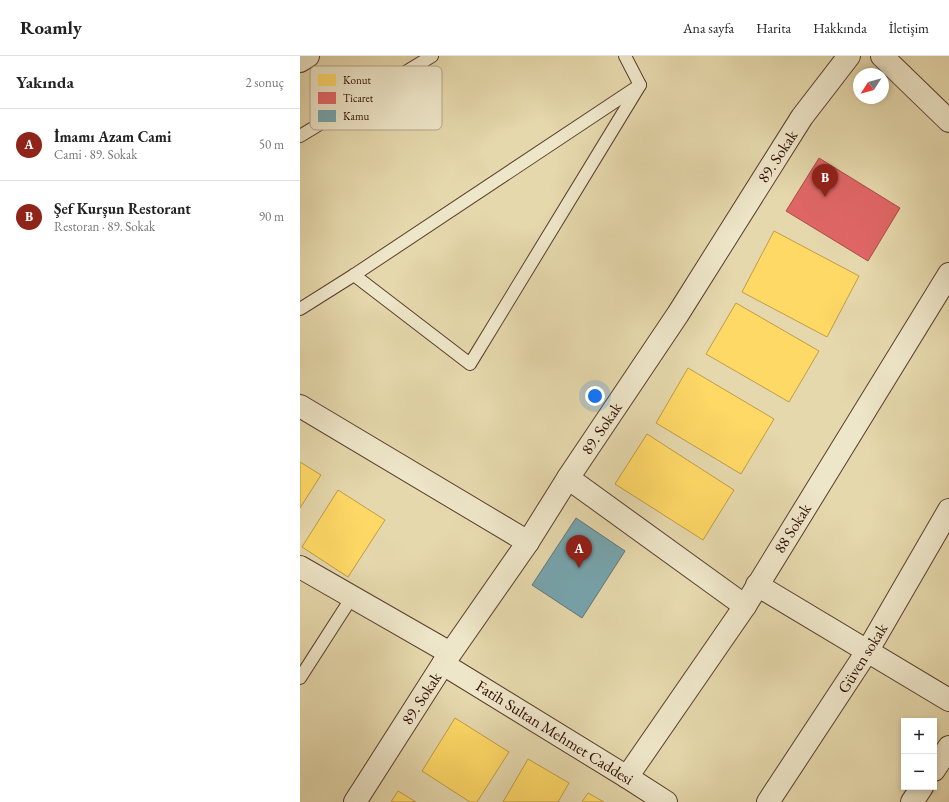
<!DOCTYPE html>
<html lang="tr">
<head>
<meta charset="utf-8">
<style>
  body { margin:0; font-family:"EB Garamond",serif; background:#f2f2f2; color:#222 }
  .controls { position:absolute; right:12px; bottom:12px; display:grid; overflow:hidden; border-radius:0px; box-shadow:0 2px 6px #0003 }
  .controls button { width:36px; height:36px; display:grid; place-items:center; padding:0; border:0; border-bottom:1px solid #e0e0e0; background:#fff; color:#222; font:20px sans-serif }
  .compass { position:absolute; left:553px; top:12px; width:36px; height:36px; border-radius:50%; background:#fff; box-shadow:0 2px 6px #0003; rotate:234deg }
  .you { position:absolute; left:295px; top:340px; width:14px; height:14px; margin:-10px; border:3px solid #fff; border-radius:50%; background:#1a73e8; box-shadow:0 0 0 6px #1a73e833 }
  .badge { display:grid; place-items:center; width:26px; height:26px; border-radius:50%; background:#8f2418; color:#fff; font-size:13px; font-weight:700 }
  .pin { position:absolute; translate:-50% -33px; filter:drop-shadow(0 1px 2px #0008) }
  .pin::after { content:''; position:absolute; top:21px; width:14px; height:12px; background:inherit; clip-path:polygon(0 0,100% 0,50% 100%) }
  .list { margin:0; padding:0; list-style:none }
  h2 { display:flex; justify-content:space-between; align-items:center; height:52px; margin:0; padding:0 16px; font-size:17px }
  h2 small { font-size:13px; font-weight:400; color:#767676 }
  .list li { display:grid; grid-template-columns:26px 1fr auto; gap:12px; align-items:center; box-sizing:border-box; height:72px; padding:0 16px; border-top:1px solid #e0e0e0 }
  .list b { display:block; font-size:15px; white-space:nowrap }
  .list p { margin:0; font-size:13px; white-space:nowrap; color:#767676 }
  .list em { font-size:13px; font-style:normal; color:#767676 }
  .map { position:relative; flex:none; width:649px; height:746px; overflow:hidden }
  header { display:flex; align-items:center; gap:24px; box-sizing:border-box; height:56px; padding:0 20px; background:#fff; border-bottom:1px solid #e0e0e0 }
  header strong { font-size:19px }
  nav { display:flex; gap:22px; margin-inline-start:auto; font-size:14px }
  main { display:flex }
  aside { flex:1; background:#fff }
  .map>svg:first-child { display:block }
</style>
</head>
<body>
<header>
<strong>Roamly</strong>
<nav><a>Ana sayfa</a><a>Harita</a><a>Hakkında</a><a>İletişim</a></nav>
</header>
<main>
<aside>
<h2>Yakında<small>2 sonuç</small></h2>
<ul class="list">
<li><span class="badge">A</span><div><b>İmamı Azam Cami</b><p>Cami · 89. Sokak</p></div><em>50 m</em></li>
<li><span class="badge">B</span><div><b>Şef Kurşun Restorant</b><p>Restoran · 89. Sokak</p></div><em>90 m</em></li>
</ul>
</aside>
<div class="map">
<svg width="649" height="746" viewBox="0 0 649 746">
  <rect width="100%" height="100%" fill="#e5d8ac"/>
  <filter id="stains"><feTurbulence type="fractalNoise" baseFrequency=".005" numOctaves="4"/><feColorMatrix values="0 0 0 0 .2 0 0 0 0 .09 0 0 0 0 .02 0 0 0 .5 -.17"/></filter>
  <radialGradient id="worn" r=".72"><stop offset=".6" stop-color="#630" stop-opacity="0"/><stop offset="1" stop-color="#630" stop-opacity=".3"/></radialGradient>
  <g fill="#ffd966" stroke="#c09b48">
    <polygon points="474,175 559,220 527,281 442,236"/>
    <polygon points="436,247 519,295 489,346 406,298"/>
    <polygon points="388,312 474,363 441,418 356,367"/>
    <polygon points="347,378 434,434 403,484 315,428"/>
    <polygon points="0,406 21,419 0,452"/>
    <polygon points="38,434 85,464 48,521 2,491"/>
    <polygon points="155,662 209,696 177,746 170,746 122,715"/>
    <polygon points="228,703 269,727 258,746 203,746"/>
    <polygon points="98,735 116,746 91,746"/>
    <polygon points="288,737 304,746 282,746"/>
  </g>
  <polygon fill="#e06666" stroke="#aa4b48" points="519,102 600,152 568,205 486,155"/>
  <polygon fill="#76a5af" stroke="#60777b" points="276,462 325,495 282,562 232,529"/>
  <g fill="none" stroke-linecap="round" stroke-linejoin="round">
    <g stroke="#5a3e2c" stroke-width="14">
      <g id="lane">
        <polyline points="0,80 132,0"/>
        <polyline points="54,219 170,308 340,29"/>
        <polyline points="0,253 54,219 340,29 325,0"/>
        <polyline points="0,622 52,541"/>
      </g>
    </g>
    <g stroke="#5a3e2c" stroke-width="24">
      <g id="street">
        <polyline points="582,0 649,65"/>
        <polyline points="0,5 8,0"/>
        <polyline points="0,350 228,486"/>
        <polyline points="268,422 445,550"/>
        <polyline points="0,511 150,597"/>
        <polyline points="457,529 649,644"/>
        <polyline points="143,608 327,721 366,746"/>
        <polyline points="634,714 649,691"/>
        <polyline points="327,721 445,550 649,218"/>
        <polyline points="55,746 143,608 228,486 268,422 378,258 502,61 549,0"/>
        <polyline points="468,746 568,594 649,454"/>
        <polyline points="612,746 622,731"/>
      </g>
    </g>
    <use href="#lane" stroke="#eee6c9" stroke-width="12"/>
    <use href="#street" stroke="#eee6c9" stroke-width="22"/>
  </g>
  <g text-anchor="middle" stroke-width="4" stroke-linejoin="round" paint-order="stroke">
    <g font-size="16" fill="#2c0b01" stroke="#eee6c9">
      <text transform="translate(477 100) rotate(-57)" y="6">89. Sokak</text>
      <text transform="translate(301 372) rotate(-56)" y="6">89. Sokak</text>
      <text transform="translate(492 472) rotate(-58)" y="6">88 Sokak</text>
      <text transform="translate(562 602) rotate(-58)" y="6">Güven sokak</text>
      <text transform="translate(121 642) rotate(-57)" y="6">89. Sokak</text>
      <text transform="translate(255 676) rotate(32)" y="6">Fatih Sultan Mehmet Caddesi</text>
    </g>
  </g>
  <rect x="10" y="10" width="132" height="64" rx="6" fill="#eee6c9" stroke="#b4a48d" stroke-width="1"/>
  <rect x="18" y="18" width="18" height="12" fill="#ffd966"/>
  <rect x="18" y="36" width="18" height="12" fill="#e06666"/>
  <rect x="18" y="54" width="18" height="12" fill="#76a5af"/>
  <g font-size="11" fill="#2c0b01">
    <text x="43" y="28">Konut</text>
    <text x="43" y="46">Ticaret</text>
    <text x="43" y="64">Kamu</text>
  </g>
  <rect width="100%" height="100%" filter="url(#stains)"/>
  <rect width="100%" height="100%" fill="url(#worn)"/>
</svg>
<div class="controls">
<button>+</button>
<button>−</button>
</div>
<svg class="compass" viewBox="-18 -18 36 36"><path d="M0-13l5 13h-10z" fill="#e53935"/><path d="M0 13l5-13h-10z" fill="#767676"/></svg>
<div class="you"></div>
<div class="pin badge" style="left:279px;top:512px">A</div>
<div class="pin badge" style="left:525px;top:141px">B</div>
</div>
</main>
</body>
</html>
